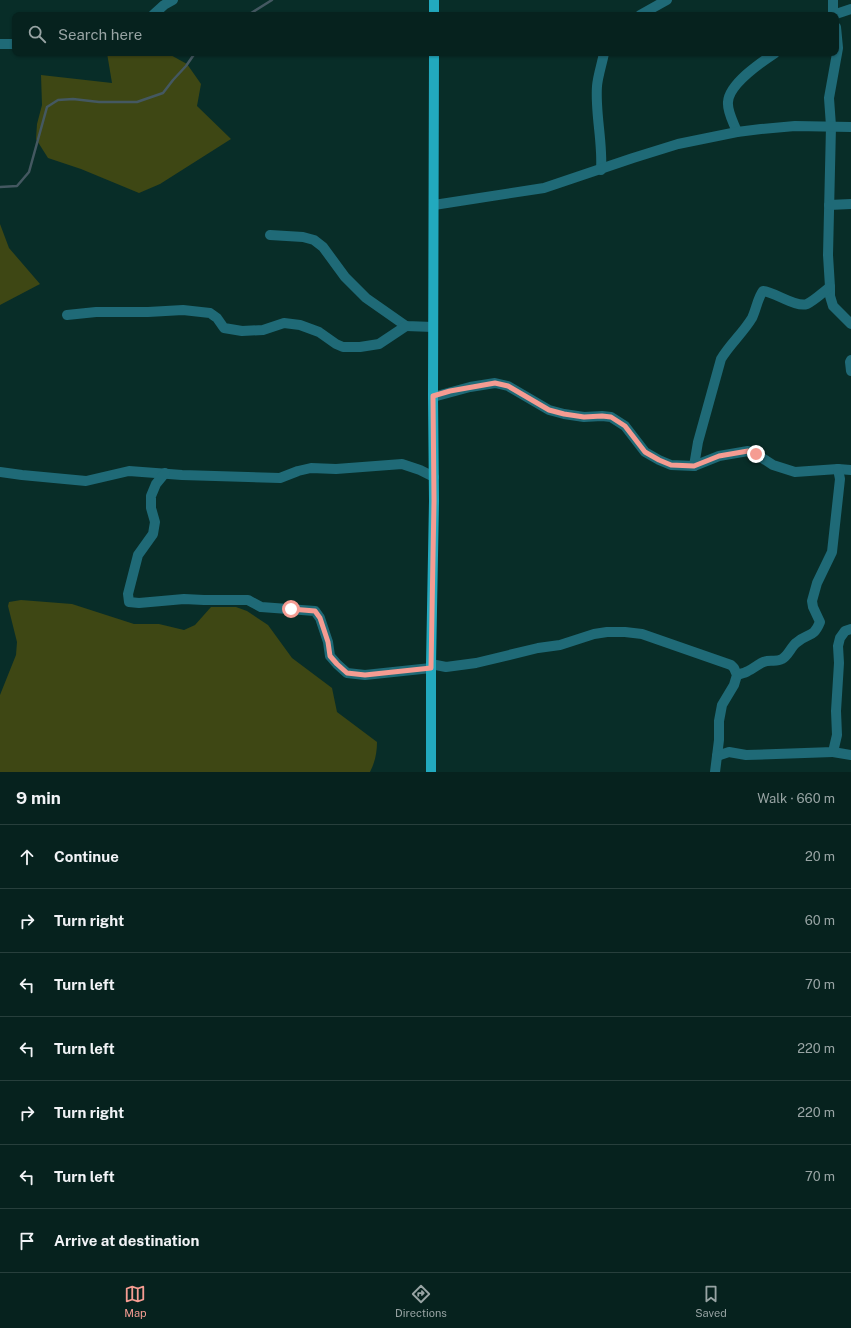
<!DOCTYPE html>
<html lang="en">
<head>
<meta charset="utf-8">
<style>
  body { margin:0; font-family:"Public Sans",sans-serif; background:#0f2a27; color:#f1f3f6 }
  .stop { position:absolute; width:12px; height:12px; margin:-9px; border:3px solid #f59c92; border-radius:50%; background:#fff }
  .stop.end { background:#f59c92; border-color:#fff; box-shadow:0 1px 4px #0008 }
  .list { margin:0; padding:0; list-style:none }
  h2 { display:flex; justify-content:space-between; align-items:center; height:52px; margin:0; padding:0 16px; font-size:17px }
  h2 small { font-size:13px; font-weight:400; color:#98a4a4 }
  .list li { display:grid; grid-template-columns:26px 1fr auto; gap:12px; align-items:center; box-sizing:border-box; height:64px; padding:0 16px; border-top:1px solid #273f3c }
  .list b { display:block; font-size:15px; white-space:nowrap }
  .list em { font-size:13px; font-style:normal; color:#98a4a4 }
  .icon { flex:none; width:22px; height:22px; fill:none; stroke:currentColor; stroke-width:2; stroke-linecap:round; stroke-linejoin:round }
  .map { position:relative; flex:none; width:851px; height:772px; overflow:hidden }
  .search { position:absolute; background:#06221e; box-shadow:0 1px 3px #0004; left:12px; right:12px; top:12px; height:44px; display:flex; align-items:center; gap:10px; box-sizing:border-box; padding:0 14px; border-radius:8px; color:#98a4a4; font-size:15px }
  .sheet { height:500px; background:#06221e }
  nav { display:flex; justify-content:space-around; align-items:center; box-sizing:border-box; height:56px; border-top:1px solid #273f3c; background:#06221e; font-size:11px; color:#98a4a4 }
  nav a { display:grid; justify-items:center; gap:2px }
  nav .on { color:#f59c92 }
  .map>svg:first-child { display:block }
</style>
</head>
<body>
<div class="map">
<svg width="851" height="772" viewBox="0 0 851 772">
  <rect width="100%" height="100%" fill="#082d28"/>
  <g fill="#3e4714">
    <polygon points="107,53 167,53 187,64 201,84 197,106 231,139 160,184 139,193 81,169 48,158 36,139 37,124 42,105 41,75 112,83"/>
    <polygon points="0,224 9,248 40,284 0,305"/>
    <path d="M 21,600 L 72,604 L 134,624 L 159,624 L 184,630 L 195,625 L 211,607 L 236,607 L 247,611 L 268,625 L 292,658 L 332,688 L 337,712 L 377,742 C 377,753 375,762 370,772 L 0,772 L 0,695 L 16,655 L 17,642 L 8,606 L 9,602 Z"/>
  </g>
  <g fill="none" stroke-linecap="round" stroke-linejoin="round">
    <g stroke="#445861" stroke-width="2.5">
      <polyline points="248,15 272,0"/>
      <polyline points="0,187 17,186 29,172 47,107 58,100 73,99 99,102 137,102 163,93 173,80 186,66 195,53"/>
    </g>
    <g stroke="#1f6a77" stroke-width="10">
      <polyline points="153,15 164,5 173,0"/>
      <polyline points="640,15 667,0"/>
      <polyline points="833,15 851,9"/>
      <polyline points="833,15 833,0"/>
      <polyline points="836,27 838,48 829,98 831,126 828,255 830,287 830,296 833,306 851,324"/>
      <polyline points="0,44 15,44"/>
      <path d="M 737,132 C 734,123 727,112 728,102 C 729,84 760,63 775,53"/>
      <path d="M 601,170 C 603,142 595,114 597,86 C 598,75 602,64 604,53"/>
      <polyline points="434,205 544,188 633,158 678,144 737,132 761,129 795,126 851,127"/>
      <polyline points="829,205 851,204"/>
      <polyline points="270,235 303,237 314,240 323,247 345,277 366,298 406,326 433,327"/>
      <polyline points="67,315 96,312 148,312 183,310 210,313 217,318 224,328 242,331 263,330 284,323 300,325 319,332 336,344 343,347 360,347 379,344 406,326"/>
      <polyline points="851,360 850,362 851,371"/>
      <path d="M 433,397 L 470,387 L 495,383 L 508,386 L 549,410 L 564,414 L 584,417 L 602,416 L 611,417 L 625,426 L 645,452 L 659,460 L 671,465 L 694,466 L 698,442 L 721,359 C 730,344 743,333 752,318 C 756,310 758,297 763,291 C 775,292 796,308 807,304 C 815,300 823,292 830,287"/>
      <polyline points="694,466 719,456 748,451 756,454 773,465 795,472 838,469 851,470"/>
      <polyline points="0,472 22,475 86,481 129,471 182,475 280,478 298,471 311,468 336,469 402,464 420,470 434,477"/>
      <polyline points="165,473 156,484 151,496 151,508 155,522 153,534 138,555 128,594 129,602 139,603 184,599 204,600 248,600 261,607 315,611 320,618 328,642 330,656 337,664 347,673 365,675 431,668"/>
      <polyline points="431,664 446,667 476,663 538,648 560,645 594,634 607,632 625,632 642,634 731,665 734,668 737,675 734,685 722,705 719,721 719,740 715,772"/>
      <path d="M 737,675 C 740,674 745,673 748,671 C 755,668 760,662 767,661 C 772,660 777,662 782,659 C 788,656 791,647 796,643 C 808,632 813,639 820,622 L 813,607 L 812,601 L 817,583 L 832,552 L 840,479 L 838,469"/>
      <polyline points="833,752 851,755"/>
      <polyline points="717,756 729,752 746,755 833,752 837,735 836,711 839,663 838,646 840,638 845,631 851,629"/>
    </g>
    <g stroke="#22a9be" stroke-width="10">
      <polyline points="434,15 434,0"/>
      <polyline points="431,772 431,664 434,501 433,397 434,53"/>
    </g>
  </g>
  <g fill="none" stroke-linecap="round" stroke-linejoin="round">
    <polyline stroke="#f59c92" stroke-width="5" points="291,609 315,611 320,618 328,642 330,656 337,664 347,673 365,675 431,668 434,501 433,396 450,391 495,383 508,386 549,410 564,414 584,417 602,416 611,417 625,426 645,452 659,460 671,465 694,466 719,456 748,451 756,454"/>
  </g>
</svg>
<div class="stop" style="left:291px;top:609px"></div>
<div class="stop end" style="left:756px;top:454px"></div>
<div class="search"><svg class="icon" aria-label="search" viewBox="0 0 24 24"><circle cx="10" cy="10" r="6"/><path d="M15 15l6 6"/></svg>Search here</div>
</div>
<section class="sheet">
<h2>9 min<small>Walk · 660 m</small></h2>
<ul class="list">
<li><svg class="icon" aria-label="ahead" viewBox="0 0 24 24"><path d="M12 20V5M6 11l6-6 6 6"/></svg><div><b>Continue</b></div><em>20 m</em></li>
<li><svg class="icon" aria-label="right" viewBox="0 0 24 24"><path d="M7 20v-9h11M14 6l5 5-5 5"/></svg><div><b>Turn right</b></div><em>60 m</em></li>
<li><svg class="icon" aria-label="left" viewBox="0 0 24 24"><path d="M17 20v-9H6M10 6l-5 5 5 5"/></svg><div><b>Turn left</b></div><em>70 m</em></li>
<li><svg class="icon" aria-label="left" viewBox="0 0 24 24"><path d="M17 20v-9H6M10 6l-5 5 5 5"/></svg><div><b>Turn left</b></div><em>220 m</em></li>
<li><svg class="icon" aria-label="right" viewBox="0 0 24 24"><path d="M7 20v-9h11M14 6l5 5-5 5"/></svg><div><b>Turn right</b></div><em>220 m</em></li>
<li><svg class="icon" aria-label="left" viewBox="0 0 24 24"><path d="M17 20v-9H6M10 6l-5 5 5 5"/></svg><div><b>Turn left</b></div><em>70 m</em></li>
<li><svg class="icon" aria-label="arrive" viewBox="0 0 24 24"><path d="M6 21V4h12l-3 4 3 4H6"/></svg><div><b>Arrive at destination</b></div></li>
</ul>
</section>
<nav>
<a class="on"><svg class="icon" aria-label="map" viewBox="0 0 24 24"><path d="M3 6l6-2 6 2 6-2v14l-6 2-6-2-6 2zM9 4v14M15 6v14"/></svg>Map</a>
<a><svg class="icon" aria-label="directions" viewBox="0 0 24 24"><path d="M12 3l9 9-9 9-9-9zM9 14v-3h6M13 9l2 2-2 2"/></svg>Directions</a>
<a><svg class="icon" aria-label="saved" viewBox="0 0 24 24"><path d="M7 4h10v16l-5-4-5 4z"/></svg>Saved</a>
</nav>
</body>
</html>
